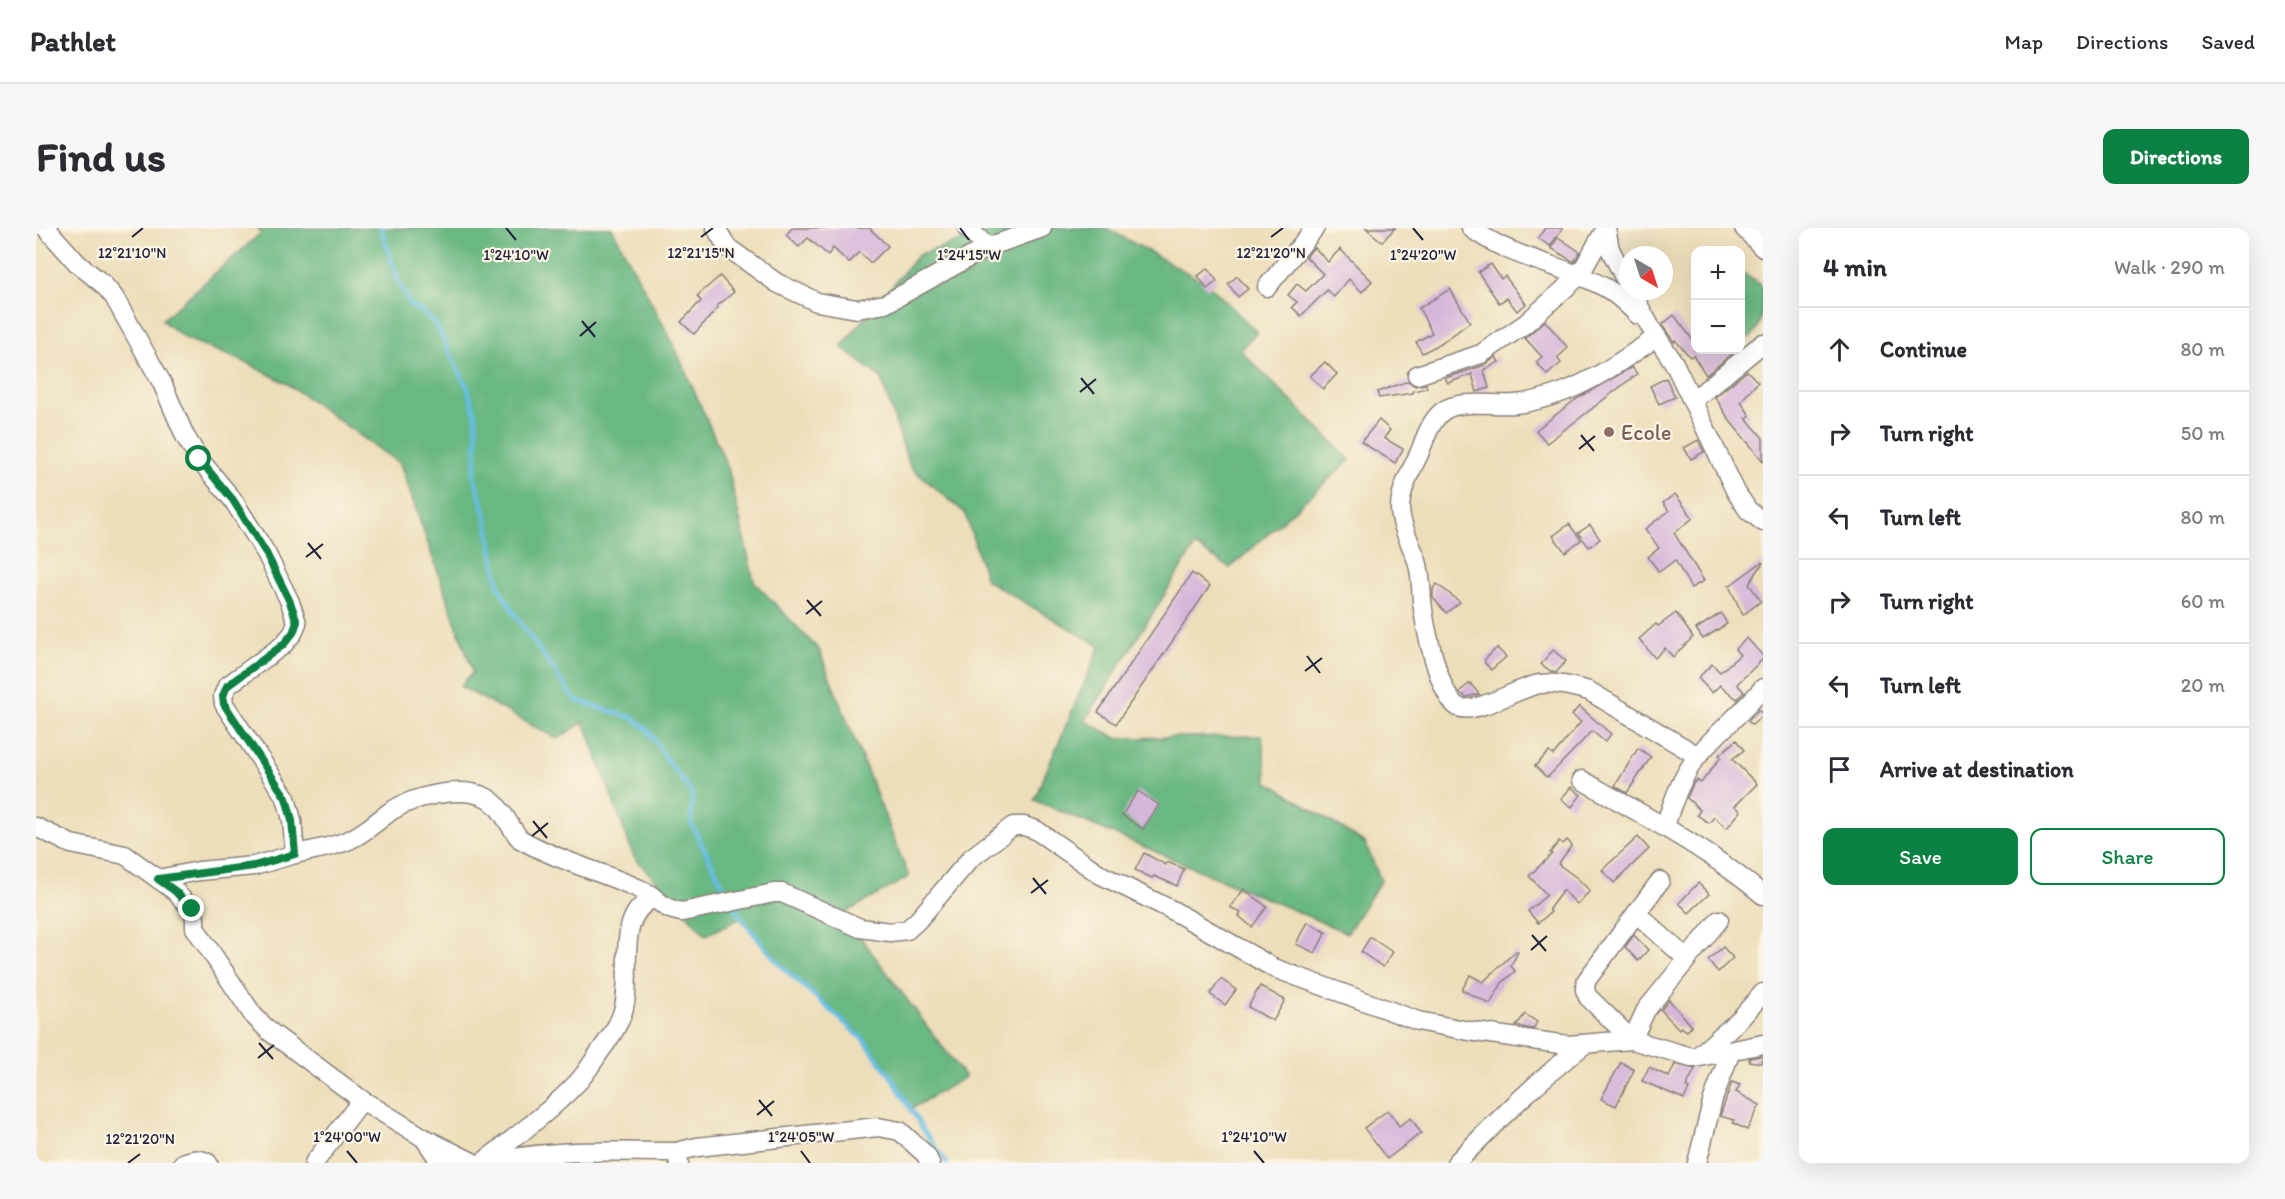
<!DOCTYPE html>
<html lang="en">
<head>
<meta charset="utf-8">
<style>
  body { margin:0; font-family:Itim,sans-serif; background:#f7f7f7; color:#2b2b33 }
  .controls { position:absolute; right:18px; top:18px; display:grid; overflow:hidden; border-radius:12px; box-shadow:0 6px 24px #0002 }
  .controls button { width:54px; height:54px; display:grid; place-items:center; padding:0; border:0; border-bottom:2px solid #e1e1e2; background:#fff; color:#2b2b33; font:30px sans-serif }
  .compass { position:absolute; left:1583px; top:18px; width:54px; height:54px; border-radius:50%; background:#fff; box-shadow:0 6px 24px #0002; rotate:141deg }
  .stop { position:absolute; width:18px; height:18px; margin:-14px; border:4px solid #0b8043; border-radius:50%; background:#fff }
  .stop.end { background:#0b8043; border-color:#fff; box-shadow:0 2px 6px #0008 }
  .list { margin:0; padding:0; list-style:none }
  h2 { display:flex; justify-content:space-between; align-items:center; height:78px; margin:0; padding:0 24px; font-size:26px }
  h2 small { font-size:20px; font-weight:400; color:#7c7c81 }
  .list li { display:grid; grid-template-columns:39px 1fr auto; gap:18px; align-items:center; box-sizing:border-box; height:84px; padding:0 24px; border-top:2px solid #e1e1e2 }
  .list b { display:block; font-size:22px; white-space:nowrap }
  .list em { font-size:20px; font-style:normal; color:#7c7c81 }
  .actions { display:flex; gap:12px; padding:18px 24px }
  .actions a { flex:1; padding:14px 0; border:2px solid #0b8043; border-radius:12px; text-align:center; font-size:21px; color:#0b8043 }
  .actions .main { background:#0b8043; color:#fff }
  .icon { flex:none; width:33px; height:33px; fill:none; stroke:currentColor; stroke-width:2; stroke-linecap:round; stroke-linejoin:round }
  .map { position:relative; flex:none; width:1727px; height:935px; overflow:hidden; border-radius:12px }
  header { display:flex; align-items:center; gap:36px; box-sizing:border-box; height:84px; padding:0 30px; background:#fff; border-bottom:2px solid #e1e1e2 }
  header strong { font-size:28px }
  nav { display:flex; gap:33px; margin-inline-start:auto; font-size:21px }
  .intro { display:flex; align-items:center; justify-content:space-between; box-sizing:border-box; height:144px; padding:0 36px }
  h1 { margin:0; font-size:42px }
  .button { padding:15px 27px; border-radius:12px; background:#0b8043; color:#fff; font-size:21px; font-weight:700 }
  main { display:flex; gap:36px; padding:0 36px }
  aside { flex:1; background:#fff; border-radius:12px; box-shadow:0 6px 24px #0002 }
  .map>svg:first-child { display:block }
</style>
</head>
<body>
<header>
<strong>Pathlet</strong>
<nav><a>Map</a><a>Directions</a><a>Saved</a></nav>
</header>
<div class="intro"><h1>Find us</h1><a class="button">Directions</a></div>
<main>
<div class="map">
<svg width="1727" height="935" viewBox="0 0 1727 935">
  <rect width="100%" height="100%" fill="#fcf5e5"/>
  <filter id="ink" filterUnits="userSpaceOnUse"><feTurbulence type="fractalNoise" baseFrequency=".0167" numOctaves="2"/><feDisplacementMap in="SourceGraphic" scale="12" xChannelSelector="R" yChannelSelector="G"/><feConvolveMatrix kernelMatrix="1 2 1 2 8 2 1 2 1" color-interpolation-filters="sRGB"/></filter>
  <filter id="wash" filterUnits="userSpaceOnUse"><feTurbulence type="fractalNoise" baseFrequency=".008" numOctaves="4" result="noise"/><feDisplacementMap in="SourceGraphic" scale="24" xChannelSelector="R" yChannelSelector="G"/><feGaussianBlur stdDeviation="1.35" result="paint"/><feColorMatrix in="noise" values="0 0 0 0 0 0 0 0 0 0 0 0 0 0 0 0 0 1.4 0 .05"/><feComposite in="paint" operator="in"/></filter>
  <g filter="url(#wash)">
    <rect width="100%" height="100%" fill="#eddeba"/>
    <g fill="#69b781" stroke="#466c5e" stroke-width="1.5">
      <polygon points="222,0 576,0 637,115 692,240 718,354 783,422 873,649 807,686 929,849 875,881 858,853 829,813 744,737 705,690 670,707 598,629 548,494 521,511 424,458 437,444 364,236 250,155 211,135 149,110 126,92 225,5"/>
      <polygon points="964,0 1070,0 1172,56 1221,104 1204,122 1314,232 1194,340 1159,318 1049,493 1081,510 1226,508 1231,553 1329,615 1345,653 1311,705 998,572 1064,418 950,352 929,285 874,239 845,150 805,119 882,27"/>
      <path d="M 1704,43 L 1727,59 C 1727,83 1727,107 1705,113 Z"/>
    </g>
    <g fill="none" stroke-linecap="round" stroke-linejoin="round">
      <g stroke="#65bee3" stroke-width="4.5">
        <polyline points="345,0 362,53 375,78 388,85 400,97 432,161 440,188 441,215 438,248 450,288 463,359 481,390 539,472 597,490 612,502 631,532 656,565 655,595 694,671"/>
        <polyline points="698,678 705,690 744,737 829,813 858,853 888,903 911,935"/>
      </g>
    </g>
    <g id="blocks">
      <g fill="#d6b6da">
        <polygon points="756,0 833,0 852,18 835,35 823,24 813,35 797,20 792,27 772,10 763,19 750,7"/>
        <polygon points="1330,0 1359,0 1346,14"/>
        <polygon points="1509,0 1527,0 1514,18 1502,10"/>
        <polygon points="1522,9 1544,24 1538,34 1515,20"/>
        <polygon points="1278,19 1292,34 1304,21 1336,53 1326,64 1313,51 1298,69 1291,62 1265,88 1256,79 1261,74 1252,67 1261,56 1270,63 1287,46 1270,29"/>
        <polygon points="1455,36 1465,51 1469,48 1490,76 1481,83 1471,70 1463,75 1442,44"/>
        <polygon points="1172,40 1181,53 1171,61 1162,48"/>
        <polygon points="684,48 698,64 680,79 682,80 658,106 645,94 665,73 661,68"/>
        <polygon points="1201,48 1212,61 1202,69 1192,56"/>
        <polygon points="1414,61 1434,94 1406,115 1386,125 1380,114 1396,105 1383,80"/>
        <polygon points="1638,87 1659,115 1659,122 1701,122 1670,147 1657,127 1654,129 1639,112 1638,114 1626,97"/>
        <polygon points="1509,93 1532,120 1521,130 1525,135 1511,147 1500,134 1506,129 1489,110"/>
        <polygon points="1460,129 1463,134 1448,142 1453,160 1441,164 1436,146 1412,155 1409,150 1449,137"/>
        <polygon points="1289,134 1301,146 1287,161 1274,148"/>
        <polygon points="1596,139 1601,146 1511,215 1500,202 1539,172"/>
        <polygon points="1711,143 1722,154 1705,173 1714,188 1710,190 1727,210 1727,233 1694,193 1679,169"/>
        <polygon points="1630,150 1639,169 1623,176 1614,158"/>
        <polygon points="1372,153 1379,158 1390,156 1391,160 1377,163 1377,165 1343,170 1341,164"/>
        <polygon points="1343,192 1354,202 1348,210 1367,221 1359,235 1325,214"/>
        <polygon points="1662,212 1668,224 1655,231 1648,220"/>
        <polygon points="1639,266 1657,290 1638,305 1668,353 1655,360 1639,332 1623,344 1612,329 1623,320 1609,301 1633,283 1627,275"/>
        <polygon points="1533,296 1545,312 1529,324 1517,308"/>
        <polygon points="1554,297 1564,311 1553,319 1542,305"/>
        <polygon points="1726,334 1727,335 1713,356 1725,373 1707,387 1693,358"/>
        <polygon points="1156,345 1174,358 1080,496 1062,484"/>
        <polygon points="1401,356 1424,374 1410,385 1397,370 1397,361"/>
        <polygon points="1640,385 1657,409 1637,429 1629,420 1619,430 1603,411 1620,396 1622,398"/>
        <polygon points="1685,385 1691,396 1667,411 1660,401"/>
        <polygon points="1711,410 1727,428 1727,431 1701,456 1708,464 1701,471 1684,457 1676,465 1662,450 1676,436 1684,444 1704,427 1699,421"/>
        <polygon points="1461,420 1470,429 1455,442 1449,435 1449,431"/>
        <polygon points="1517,422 1530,433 1520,445 1516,444 1505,436"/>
        <polygon points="1434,455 1443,466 1444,466 1430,469 1424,465 1423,464"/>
        <polygon points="1543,478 1575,506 1569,514 1556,503 1512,549 1509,548 1499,538 1513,524 1517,527 1545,494 1536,487"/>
        <polygon points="1723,482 1727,487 1716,497 1712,493"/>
        <polygon points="1700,512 1708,522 1696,531 1721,556 1699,578 1705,583 1691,600 1678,589 1673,595 1661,587 1664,582 1651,570 1657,556 1661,552 1665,555 1685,529 1683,527"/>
        <polygon points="1602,520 1615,529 1591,565 1579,558"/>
        <polygon points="1535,559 1545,567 1536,579 1525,571"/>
        <polygon points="1102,563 1123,577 1107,601 1086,587"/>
        <polygon points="1602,609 1613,621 1578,655 1566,642"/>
        <polygon points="1531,612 1536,617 1522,636 1541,650 1554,663 1541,676 1527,662 1513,681 1515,684 1502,695 1492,683 1511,667 1493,648 1516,626 1514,625 1523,613 1527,616"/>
        <polygon points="1108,625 1130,637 1131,634 1148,641 1141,658 1118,648 1116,650 1099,642"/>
        <polygon points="1662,655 1673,666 1653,685 1643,675"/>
        <polygon points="1208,661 1231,679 1216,699 1203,688 1205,685 1194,679"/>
        <polygon points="1271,694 1290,704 1279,725 1260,716"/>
        <polygon points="1598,707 1612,722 1602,733 1589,719"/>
        <polygon points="1334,709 1357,724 1347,739 1325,724"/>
        <polygon points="1687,719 1697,730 1682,744 1672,732"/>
        <polygon points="1480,723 1482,724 1475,738 1479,743 1466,755 1454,776 1426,762 1434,747 1447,754"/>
        <polygon points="1185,751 1200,762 1189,777 1174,766"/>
        <polygon points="1224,758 1249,772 1237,793 1212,779"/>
        <polygon points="1633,772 1656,798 1651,803 1645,799 1643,801 1625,782"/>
        <polygon points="1489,786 1501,794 1497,801 1480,798"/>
        <polygon points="1726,828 1725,835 1713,833 1713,830"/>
        <polygon points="1585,834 1598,842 1580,878 1565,871"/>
        <polygon points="1639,836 1659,841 1650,859 1653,861 1648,871 1606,853 1613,839 1633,849"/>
        <polygon points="1696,854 1704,857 1700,864 1724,877 1711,902 1697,895 1698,892 1684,888"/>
        <polygon points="1352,882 1363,898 1375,890 1385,905 1351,931 1328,900"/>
      </g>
    </g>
  </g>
  <g filter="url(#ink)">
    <use href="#blocks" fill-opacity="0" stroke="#88807a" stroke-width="1.5"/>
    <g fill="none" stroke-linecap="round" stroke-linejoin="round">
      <g stroke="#88807a" stroke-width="21">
        <g id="minor">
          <path d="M 10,0 L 42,36 L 67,56 L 78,69 L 126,155 L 149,208 L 163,231 L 197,272 L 230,325 L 254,374 L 261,395 L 257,405 L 247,417 L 191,458 L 187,468 L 188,476 L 250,570 L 256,592 L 259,626 C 277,622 295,620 313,612 C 329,605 341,593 355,583 C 377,569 423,557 449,569 C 465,576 473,599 484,611 C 523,633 566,644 606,662 C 622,669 624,681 646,684 L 738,665 L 746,665 L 824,700 L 854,704 L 871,702 L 882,692 L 935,630 L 977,598 L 988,598 L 1000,602 L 1065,647 L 1136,682 L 1238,740 L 1382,793 L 1433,803 L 1532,817 L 1596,812 L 1659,830 L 1727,816"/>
          <polyline points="680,0 691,19 741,55 781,74 821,81 849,76 952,19 1006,0"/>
          <polyline points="931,0 952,19"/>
          <path d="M 1435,0 C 1475,31 1527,36 1570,60 C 1582,67 1592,77 1602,87"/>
          <polyline points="1570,0 1574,21 1592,57"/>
          <polyline points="1708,0 1727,20"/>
          <polyline points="1231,59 1279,0"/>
          <polyline points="1595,63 1615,100 1638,135 1700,264 1712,282 1727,294"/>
          <path d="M 1621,109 C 1591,129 1560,152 1527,164 C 1513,169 1494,175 1479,176 C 1459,178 1423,171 1407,183 C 1394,193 1389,211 1383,226 C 1375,243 1364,261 1364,281 C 1364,296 1376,318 1381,333 C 1385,345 1385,360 1386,373 C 1388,394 1403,469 1422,479 C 1441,487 1483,459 1504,456 C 1520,454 1538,459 1553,463 L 1662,528"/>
          <polyline points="1381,147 1445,126 1489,96 1543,48 1570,0"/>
          <polyline points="1656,173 1727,115"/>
          <path d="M 1546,552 C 1608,588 1672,620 1727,667"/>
          <path d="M 1629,598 C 1637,573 1647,544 1666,523 C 1685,501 1708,483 1727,460"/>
          <polyline points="0,599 35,616 89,627 139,663 147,672 156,681 159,690 159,700 217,787 233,803 326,872"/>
          <polyline points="122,651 163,643 218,638 259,626"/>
          <polyline points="1624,653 1550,753 1549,762 1552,769 1596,812 1610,782 1683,692"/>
          <polyline points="1600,685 1651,731"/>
          <polyline points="1661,829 1704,791 1727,765"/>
          <polyline points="388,910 405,935"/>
          <path d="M 147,935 C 156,931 163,930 172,935"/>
          <polyline points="278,935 326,872 388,910 438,935"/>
          <path d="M 446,935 C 478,910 512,885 540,856 C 550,846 557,833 565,822 C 574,810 583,797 587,783 C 598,749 577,687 617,671"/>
          <path d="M 454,935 C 516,920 577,924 640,924"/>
          <polyline points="643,935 640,924 661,919 842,899 864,903 890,927 894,935"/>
          <path d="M 1420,935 C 1461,893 1502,852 1549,816"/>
          <polyline points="1661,935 1677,871 1695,823"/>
        </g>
      </g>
      <use href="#minor" stroke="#fff" stroke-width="18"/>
    </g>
  </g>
  <g fill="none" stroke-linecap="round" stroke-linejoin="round" filter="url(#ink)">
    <polyline stroke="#0b8043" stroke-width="8" points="156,681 139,663 122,651 218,638 259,626 256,592 250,570 188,476 187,468 191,458 247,417 257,405 261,394 254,374 230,325 197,272 163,231"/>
  </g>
  <path fill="none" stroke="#22223b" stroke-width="2" d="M 470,0 L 480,12M 924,0 L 933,12M 1377,0 L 1387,12M 96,9 L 107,0M 665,9 L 677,0M 1235,9 L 1247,0M 546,93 L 559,109M 544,108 L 560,94M 1045,150 L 1058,166M 1044,164 L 1060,151M 1545,207 L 1558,223M 1543,221 L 1559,208M 272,315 L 285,331M 270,329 L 287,316M 771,372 L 785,388M 770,386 L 786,373M 1271,428 L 1284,445M 1269,443 L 1286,430M 497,593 L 511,610M 496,608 L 512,595M 997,650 L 1010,666M 995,665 L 1012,652M 1496,707 L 1510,723M 1495,722 L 1511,708M 223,815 L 237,831M 222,830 L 238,817M 723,872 L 736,888M 721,887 L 738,873M 311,923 L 321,935M 765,923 L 774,935M 1218,923 L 1228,935M 92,935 L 104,926"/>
  <circle fill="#8d6e63" stroke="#fcf5e5" stroke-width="2" cx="1573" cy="204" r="6"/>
  <g text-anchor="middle" stroke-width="4.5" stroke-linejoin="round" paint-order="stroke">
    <g font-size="22" fill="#785e54" stroke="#fcf5e5" text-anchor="start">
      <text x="1585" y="212">Ecole</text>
    </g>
  </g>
  <g font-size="15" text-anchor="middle" fill="#22223b" stroke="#fcf5e5" stroke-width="4.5" stroke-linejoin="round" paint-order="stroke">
    <text x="1235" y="30">12°21'20"N</text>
    <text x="96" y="30">12°21'10"N</text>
    <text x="665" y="30">12°21'15"N</text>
    <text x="480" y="32">1°24'10"W</text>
    <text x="1387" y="32">1°24'20"W</text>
    <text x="933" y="32">1°24'15"W</text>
    <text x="311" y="914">1°24'00"W</text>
    <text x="765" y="914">1°24'05"W</text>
    <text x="1218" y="914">1°24'10"W</text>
    <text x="104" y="916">12°21'20"N</text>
  </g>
</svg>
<div class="controls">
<button>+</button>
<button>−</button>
</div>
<svg class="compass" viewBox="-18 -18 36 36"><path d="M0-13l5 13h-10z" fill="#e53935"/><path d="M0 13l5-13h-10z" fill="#7c7c81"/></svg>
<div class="stop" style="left:163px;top:231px"></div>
<div class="stop end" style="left:156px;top:681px"></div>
</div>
<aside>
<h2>4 min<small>Walk · 290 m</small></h2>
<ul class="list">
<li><svg class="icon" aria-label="ahead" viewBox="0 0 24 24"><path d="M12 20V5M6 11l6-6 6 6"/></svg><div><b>Continue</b></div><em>80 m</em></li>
<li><svg class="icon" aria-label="right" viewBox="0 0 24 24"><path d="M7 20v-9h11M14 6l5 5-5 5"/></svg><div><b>Turn right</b></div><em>50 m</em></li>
<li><svg class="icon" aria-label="left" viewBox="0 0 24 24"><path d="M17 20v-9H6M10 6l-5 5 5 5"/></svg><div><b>Turn left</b></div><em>80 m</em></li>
<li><svg class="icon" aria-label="right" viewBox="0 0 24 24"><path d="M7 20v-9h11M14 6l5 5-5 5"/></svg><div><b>Turn right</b></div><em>60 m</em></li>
<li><svg class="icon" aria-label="left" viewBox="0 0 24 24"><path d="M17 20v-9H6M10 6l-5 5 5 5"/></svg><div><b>Turn left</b></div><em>20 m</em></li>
<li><svg class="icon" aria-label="arrive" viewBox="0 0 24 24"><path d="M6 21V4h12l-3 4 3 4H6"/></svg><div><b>Arrive at destination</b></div></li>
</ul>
<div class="actions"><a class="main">Save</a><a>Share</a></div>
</aside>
</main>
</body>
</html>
